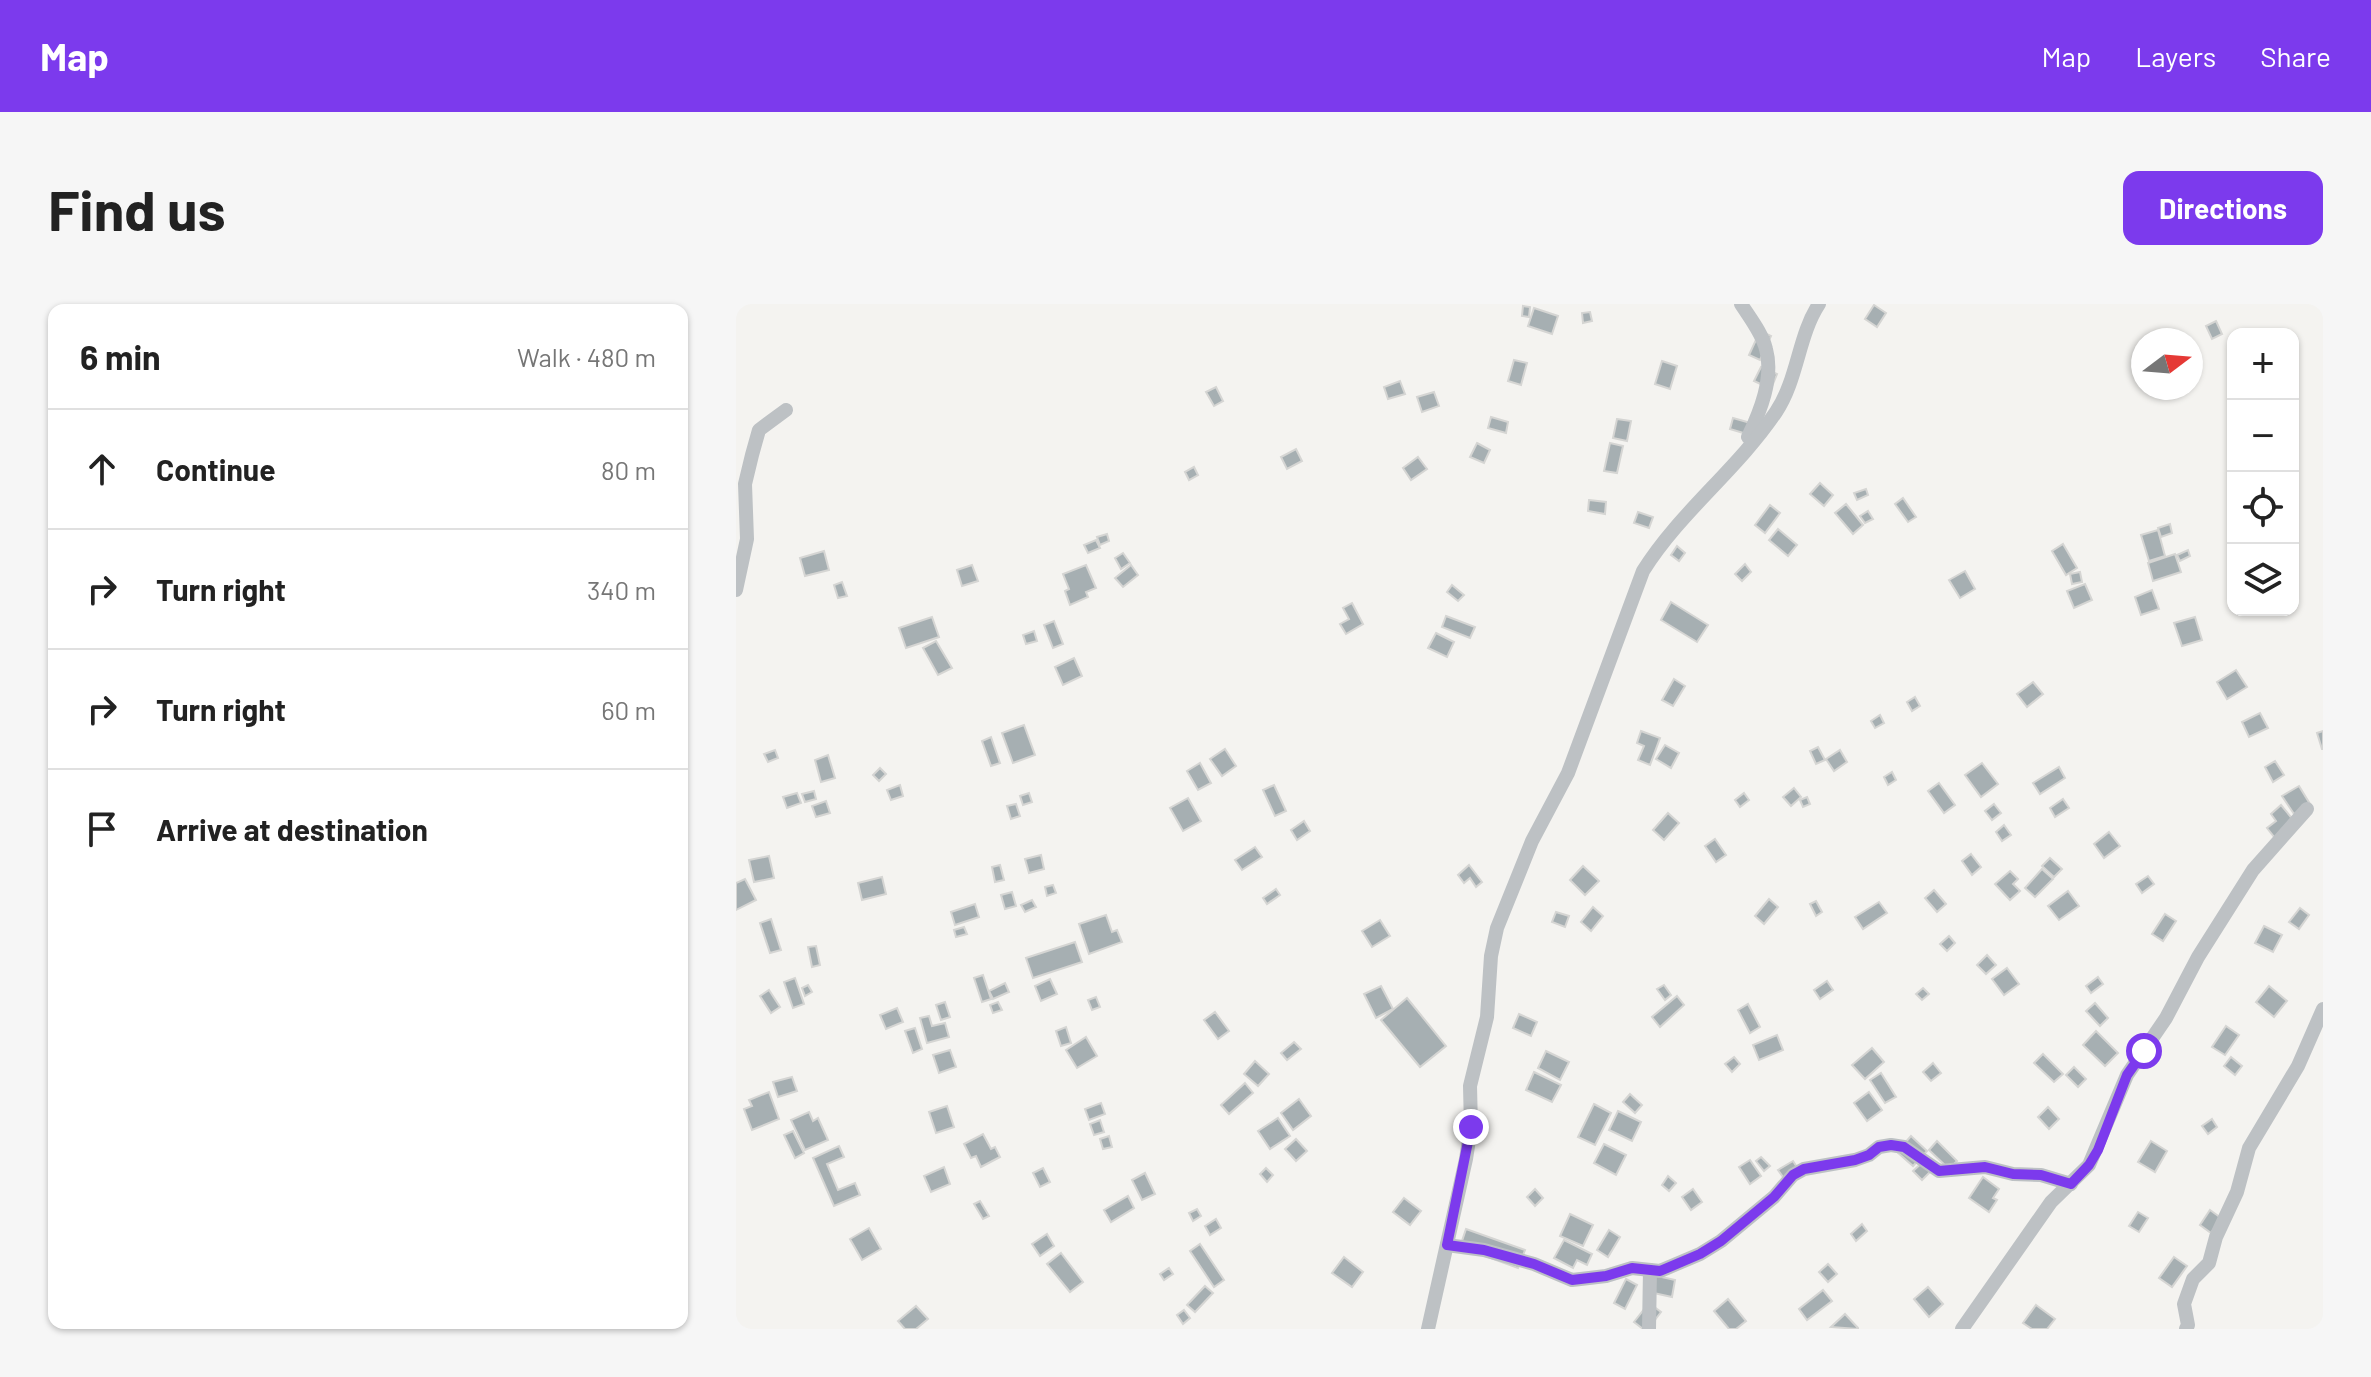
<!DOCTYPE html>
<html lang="en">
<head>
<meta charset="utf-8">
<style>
  body { margin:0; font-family:Barlow,sans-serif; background:#f6f6f6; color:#222 }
  .controls { position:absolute; right:24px; top:24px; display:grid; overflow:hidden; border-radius:16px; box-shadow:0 2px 6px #0004 }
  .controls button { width:72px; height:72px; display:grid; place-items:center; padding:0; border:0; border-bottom:2px solid #e0e0e0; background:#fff; color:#222; font:40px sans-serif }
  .compass { position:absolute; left:1395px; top:24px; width:72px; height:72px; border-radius:50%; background:#fff; box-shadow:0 2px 6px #0004; rotate:74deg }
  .stop { position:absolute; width:24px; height:24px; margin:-18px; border:6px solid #7c3aed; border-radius:50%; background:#fff }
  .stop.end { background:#7c3aed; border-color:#fff; box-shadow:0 2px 8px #0008 }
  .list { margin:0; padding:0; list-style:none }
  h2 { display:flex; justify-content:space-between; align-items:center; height:104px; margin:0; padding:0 32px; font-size:34px }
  h2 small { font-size:26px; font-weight:400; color:#767676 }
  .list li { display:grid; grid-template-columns:52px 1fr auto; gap:24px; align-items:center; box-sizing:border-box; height:120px; padding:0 32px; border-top:2px solid #e0e0e0 }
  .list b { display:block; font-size:30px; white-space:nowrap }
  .list em { font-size:26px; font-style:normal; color:#767676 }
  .icon { flex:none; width:44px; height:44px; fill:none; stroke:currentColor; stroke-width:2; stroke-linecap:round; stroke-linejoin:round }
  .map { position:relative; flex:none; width:1587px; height:1025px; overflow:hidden; border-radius:16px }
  header { display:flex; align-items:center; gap:48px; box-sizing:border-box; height:112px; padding:0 40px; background:#7c3aed; color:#fff }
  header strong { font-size:38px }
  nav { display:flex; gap:44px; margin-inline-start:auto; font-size:28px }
  .intro { display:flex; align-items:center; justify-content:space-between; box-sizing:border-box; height:192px; padding:0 48px }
  h1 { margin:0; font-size:56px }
  .button { padding:20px 36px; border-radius:16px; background:#7c3aed; color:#fff; font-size:28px; font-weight:700 }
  main { display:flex; gap:48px; padding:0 48px }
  aside { flex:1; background:#fff; border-radius:16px; box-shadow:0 2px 6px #0004 }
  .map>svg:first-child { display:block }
</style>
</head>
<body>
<header>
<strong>Map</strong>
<nav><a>Map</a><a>Layers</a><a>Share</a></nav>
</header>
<div class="intro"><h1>Find us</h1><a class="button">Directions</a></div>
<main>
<aside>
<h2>6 min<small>Walk · 480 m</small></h2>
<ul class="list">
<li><svg class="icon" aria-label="ahead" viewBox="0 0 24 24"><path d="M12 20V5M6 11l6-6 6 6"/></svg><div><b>Continue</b></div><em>80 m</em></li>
<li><svg class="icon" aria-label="right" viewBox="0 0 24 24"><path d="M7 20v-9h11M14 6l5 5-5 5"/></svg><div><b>Turn right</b></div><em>340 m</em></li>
<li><svg class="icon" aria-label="right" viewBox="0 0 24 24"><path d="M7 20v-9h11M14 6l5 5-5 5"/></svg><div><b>Turn right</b></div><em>60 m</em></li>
<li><svg class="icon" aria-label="arrive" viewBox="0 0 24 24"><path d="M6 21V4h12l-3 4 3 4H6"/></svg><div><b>Arrive at destination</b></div></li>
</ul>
</aside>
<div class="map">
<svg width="1587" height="1025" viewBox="0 0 1587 1025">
  <rect width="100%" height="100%" fill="#f4f3f0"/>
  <g fill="#a6afb2" stroke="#d5d5d3" stroke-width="2">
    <polygon points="1138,1 1150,9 1141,23 1129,15"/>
    <polygon points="787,2 794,3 793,13 786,12"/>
    <polygon points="798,4 822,12 816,30 792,22"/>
    <polygon points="854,8 856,17 847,19 846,9"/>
    <polygon points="1480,17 1486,30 1476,35 1470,22"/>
    <polygon points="1024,27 1035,32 1024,56 1013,51"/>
    <polygon points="778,56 791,59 785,81 772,77"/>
    <polygon points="926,57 941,62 934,85 919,80"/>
    <polygon points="1025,63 1041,70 1035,85 1018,77"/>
    <polygon points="664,77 669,90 652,95 648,83"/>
    <polygon points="480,83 487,97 478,102 470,88"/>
    <polygon points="698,88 703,102 686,108 681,93"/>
    <polygon points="755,113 772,118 770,129 752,124"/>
    <polygon points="997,114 1018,120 1014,131 994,125"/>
    <polygon points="881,115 895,117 891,137 877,134"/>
    <polygon points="741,139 754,146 748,159 734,153"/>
    <polygon points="874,139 887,142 881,169 868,167"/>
    <polygon points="560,145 566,157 551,165 545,153"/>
    <polygon points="682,153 691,165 675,176 667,164"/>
    <polygon points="458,163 462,171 453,176 449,168"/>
    <polygon points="1084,179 1097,191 1088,202 1074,190"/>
    <polygon points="1130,185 1132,191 1121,196 1118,189"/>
    <polygon points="1167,194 1180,213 1172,218 1159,200"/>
    <polygon points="853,196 870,198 869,210 852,207"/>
    <polygon points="1110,200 1127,221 1117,230 1099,209"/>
    <polygon points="1034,201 1044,209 1029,229 1019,221"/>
    <polygon points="1132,207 1137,215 1129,219 1124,212"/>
    <polygon points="902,208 917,213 913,224 898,219"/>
    <polygon points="1434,220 1436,229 1425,233 1422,224"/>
    <polygon points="1042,225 1061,241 1052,252 1033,236"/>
    <polygon points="1422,226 1429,252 1413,257 1405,231"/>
    <polygon points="371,230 373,237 364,241 361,233"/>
    <polygon points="360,236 364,244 352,249 348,241"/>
    <polygon points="1327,240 1341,264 1330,271 1316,247"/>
    <polygon points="941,242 949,249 943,257 935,251"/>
    <polygon points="1452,246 1454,252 1444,257 1441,251"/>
    <polygon points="88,247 93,266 69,272 64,254"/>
    <polygon points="387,249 394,259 385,265 379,254"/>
    <polygon points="1439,250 1445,268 1417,277 1412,259"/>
    <polygon points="1009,260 1015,268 1006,277 999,270"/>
    <polygon points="236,261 242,277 226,282 221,266"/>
    <polygon points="350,261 360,284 350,288 352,293 334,301 329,287 333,285 327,270"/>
    <polygon points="395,261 402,271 387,283 379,274"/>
    <polygon points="1229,267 1239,285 1224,294 1213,276"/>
    <polygon points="1344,268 1346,278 1336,280 1334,270"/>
    <polygon points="106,278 111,292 102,294 98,281"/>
    <polygon points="1349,280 1356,296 1338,304 1331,287"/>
    <polygon points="716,281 728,291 722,297 711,288"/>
    <polygon points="1416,286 1423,305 1405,311 1399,293"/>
    <polygon points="935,298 972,321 961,338 925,316"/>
    <polygon points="616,299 627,320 610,330 604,320 613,315 607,304"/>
    <polygon points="710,312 739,323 734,334 706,323"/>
    <polygon points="196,313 203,333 170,344 163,324"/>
    <polygon points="1459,313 1466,336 1446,342 1438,319"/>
    <polygon points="318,317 327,340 317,344 308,321"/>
    <polygon points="298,327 301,337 290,340 287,331"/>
    <polygon points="700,329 718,338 711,353 692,344"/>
    <polygon points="200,337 216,364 202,371 187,344"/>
    <polygon points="338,354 346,372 327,381 319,363"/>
    <polygon points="1500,366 1511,383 1491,395 1481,378"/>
    <polygon points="938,375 949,382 937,402 926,396"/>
    <polygon points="1297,378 1307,390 1291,403 1281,390"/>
    <polygon points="1179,393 1184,402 1176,407 1171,398"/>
    <polygon points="1524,409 1532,424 1513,433 1506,418"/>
    <polygon points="1144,411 1148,419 1139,424 1135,417"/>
    <polygon points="288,421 299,451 277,459 266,429"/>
    <polygon points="905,427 924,434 914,461 902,456 908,442 901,439"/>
    <polygon points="1587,427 1587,445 1586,445 1581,429"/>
    <polygon points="255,433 264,459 255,462 246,437"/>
    <polygon points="929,441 943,449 935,464 920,455"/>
    <polygon points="1082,443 1089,456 1080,460 1074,447"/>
    <polygon points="489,445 500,462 486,472 474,455"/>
    <polygon points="39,446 42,454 32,458 28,450"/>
    <polygon points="1104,446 1111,458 1098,467 1090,455"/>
    <polygon points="92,451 99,474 85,478 79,456"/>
    <polygon points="1539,457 1548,471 1537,478 1529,463"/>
    <polygon points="464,459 475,479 462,486 451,467"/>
    <polygon points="1246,459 1262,480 1245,493 1229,471"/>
    <polygon points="1323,463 1329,474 1304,490 1297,479"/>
    <polygon points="144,464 150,470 143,477 137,471"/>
    <polygon points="1156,468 1160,476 1152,481 1148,473"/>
    <polygon points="1203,479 1219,501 1208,509 1192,487"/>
    <polygon points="164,481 167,492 155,496 151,486"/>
    <polygon points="538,481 550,507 539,512 527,486"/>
    <polygon points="1563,482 1574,500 1558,510 1546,492"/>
    <polygon points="1058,484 1065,493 1055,502 1047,493"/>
    <polygon points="78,487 80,495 69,498 66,490"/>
    <polygon points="61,489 65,499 51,504 47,493"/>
    <polygon points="293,489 296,498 287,501 284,492"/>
    <polygon points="1008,489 1013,496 1004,503 999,496"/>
    <polygon points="1071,493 1074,500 1067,503 1064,496"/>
    <polygon points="452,494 465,517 447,527 434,504"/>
    <polygon points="1327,495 1333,504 1319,513 1314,504"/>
    <polygon points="90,497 94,509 80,513 76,502"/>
    <polygon points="280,500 284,512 275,515 271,502"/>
    <polygon points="1258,500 1265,509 1256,516 1249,507"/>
    <polygon points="1545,501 1559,518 1539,534 1531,524 1540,517 1535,510"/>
    <polygon points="932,509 943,519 928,536 917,526"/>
    <polygon points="568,517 574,527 561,536 555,526"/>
    <polygon points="1268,521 1275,531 1266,537 1260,528"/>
    <polygon points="1373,528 1384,542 1368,554 1358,540"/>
    <polygon points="979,535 990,551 980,558 969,542"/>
    <polygon points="519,543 526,553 506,566 499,556"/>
    <polygon points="1235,550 1245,563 1236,571 1226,557"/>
    <polygon points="305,551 308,565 293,569 289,555"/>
    <polygon points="33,552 38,574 18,578 13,556"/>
    <polygon points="1314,554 1326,565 1318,573 1306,562"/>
    <polygon points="264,561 268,576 259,578 256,563"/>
    <polygon points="733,561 746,578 740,583 734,574 728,579 722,571"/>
    <polygon points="847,562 863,577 849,591 834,576"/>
    <polygon points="1306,565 1317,575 1299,593 1289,584"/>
    <polygon points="1274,567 1282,575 1277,580 1284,587 1274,596 1259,580"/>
    <polygon points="1412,572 1418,580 1406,589 1400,580"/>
    <polygon points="146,573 150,590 126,596 122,579"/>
    <polygon points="9,575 20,596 0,606 0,579"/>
    <polygon points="317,581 320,589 311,592 309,583"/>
    <polygon points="540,585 544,591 531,600 527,594"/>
    <polygon points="1198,586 1210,600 1201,608 1189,594"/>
    <polygon points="1332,587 1343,602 1323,616 1312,602"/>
    <polygon points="276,588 280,602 269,605 265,591"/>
    <polygon points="1033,595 1042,603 1028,620 1019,612"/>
    <polygon points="296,596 300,603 289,608 285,601"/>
    <polygon points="1080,597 1086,608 1080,612 1074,600"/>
    <polygon points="1143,598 1151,609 1127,625 1119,613"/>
    <polygon points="239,600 243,613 219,621 215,608"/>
    <polygon points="857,603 867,612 855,627 845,618"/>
    <polygon points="1564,604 1573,611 1563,625 1553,618"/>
    <polygon points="820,608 833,612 829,623 816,618"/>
    <polygon points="1429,610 1440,617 1427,637 1416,630"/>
    <polygon points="370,611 376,628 381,626 386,638 353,650 343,620"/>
    <polygon points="35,615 45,646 34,649 24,619"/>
    <polygon points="644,616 654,632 636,643 626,627"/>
    <polygon points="1528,622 1546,631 1537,648 1519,639"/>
    <polygon points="228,623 231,630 220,633 218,626"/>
    <polygon points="1213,632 1219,639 1211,647 1204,640"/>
    <polygon points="339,638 346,658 297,674 290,654"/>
    <polygon points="80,642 84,661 76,663 72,643"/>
    <polygon points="1251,651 1260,661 1250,670 1241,661"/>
    <polygon points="1271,664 1283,680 1268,691 1256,675"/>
    <polygon points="247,671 255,695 246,698 238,674"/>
    <polygon points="1362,673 1367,680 1355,689 1350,682"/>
    <polygon points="59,674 68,700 57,704 48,678"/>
    <polygon points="314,675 321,690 305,697 299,682"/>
    <polygon points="1091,677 1097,686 1084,695 1078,686"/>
    <polygon points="269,679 273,688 257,695 253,687"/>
    <polygon points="72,681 76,688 69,692 66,684"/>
    <polygon points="928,681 935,691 929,696 921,685"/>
    <polygon points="645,682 657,705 640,714 628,690"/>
    <polygon points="1533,682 1551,697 1538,713 1520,698"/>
    <polygon points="1187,684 1193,690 1186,696 1180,690"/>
    <polygon points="33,686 44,703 35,709 24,692"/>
    <polygon points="941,692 948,701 924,723 916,713"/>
    <polygon points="360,693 364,703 356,706 352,696"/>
    <polygon points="671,694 710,742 684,763 645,716"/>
    <polygon points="209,698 214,713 205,716 200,701"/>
    <polygon points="262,698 266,706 257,709 254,701"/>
    <polygon points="1359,699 1372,714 1364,722 1350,707"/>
    <polygon points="1012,700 1024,723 1014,729 1002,706"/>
    <polygon points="161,704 167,718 150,725 144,711"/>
    <polygon points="479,708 493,727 482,735 468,716"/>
    <polygon points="783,710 801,718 795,732 777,724"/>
    <polygon points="193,712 196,722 209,719 213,733 191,739 184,714"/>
    <polygon points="1490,722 1503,731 1489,751 1476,743"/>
    <polygon points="330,723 335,739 325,742 320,727"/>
    <polygon points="179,724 186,745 177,749 169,727"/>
    <polygon points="1360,727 1382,749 1369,762 1347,741"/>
    <polygon points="1041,731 1047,746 1023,756 1017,741"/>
    <polygon points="350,733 361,752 341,764 330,746"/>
    <polygon points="558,738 565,745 551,756 545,749"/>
    <polygon points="1136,744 1148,758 1129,775 1116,761"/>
    <polygon points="214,746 220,763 203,769 197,751"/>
    <polygon points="810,747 833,758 824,776 802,764"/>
    <polygon points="1307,750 1327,770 1318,778 1298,759"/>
    <polygon points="998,753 1004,760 996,768 989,760"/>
    <polygon points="1495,753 1506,762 1499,771 1488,762"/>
    <polygon points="519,757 533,770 522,782 508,770"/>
    <polygon points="1197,759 1205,769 1195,777 1187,768"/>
    <polygon points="1338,763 1350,775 1342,783 1330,771"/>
    <polygon points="798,768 825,781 816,798 790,786"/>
    <polygon points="1145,769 1160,793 1149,799 1134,776"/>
    <polygon points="56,773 61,787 42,793 37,778"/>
    <polygon points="509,779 517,789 493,810 485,801"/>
    <polygon points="33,788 43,815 16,826 8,805 16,802 13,796"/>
    <polygon points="1133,788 1146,806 1131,817 1118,799"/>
    <polygon points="894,790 906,801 899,809 887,798"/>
    <polygon points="563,795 575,812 557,826 545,809"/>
    <polygon points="365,799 369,810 353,816 349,805"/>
    <polygon points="858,800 875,809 859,841 842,833"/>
    <polygon points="211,802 218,823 200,829 193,808"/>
    <polygon points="1312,803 1323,815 1313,825 1302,813"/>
    <polygon points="882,807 905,818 896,837 873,826"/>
    <polygon points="73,808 77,817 82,814 92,836 69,846 55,816"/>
    <polygon points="542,814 554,832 534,845 522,827"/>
    <polygon points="1476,815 1481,823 1472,830 1466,822"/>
    <polygon points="364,816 368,828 358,831 354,820"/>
    <polygon points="57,827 68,849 59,854 48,831"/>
    <polygon points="247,830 255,845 259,843 264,853 245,863 240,852 235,854 228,840"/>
    <polygon points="373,832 376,843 367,845 364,835"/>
    <polygon points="1175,832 1191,847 1177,862 1161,848"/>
    <polygon points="560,835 571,847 560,857 549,845"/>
    <polygon points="1201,837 1221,857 1213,865 1193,846"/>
    <polygon points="1415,837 1431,847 1419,868 1402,858"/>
    <polygon points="868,840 890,851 880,871 858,859"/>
    <polygon points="103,842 108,853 91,860 102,886 119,879 124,891 98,902 77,854"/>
    <polygon points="1025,853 1034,862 1028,867 1020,857"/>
    <polygon points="1014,856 1025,872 1014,880 1003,863"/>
    <polygon points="1057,857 1066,871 1052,880 1042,866"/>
    <polygon points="1188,857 1196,866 1186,876 1177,867"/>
    <polygon points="208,863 214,880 195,888 188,872"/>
    <polygon points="307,864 314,878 304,883 297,869"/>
    <polygon points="530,864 537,871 531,878 524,870"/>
    <polygon points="409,869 419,890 406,896 396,876"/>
    <polygon points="932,872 940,879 933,887 926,881"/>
    <polygon points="1247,873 1263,885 1257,894 1261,896 1253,908 1233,894"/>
    <polygon points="799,885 807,894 799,902 791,893"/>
    <polygon points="957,885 966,898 955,906 946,893"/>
    <polygon points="392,892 398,904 375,918 368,906"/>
    <polygon points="668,894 685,907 674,921 657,908"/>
    <polygon points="244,897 253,912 247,915 238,900"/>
    <polygon points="461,905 465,912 457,917 453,909"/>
    <polygon points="1474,906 1485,914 1475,929 1464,921"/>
    <polygon points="1402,908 1412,914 1403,928 1393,922"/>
    <polygon points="834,910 857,921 847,942 824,932"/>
    <polygon points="480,915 485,924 474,931 469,922"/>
    <polygon points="1126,920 1131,927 1120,937 1115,930"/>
    <polygon points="133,924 145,945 126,956 114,935"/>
    <polygon points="730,925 789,946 782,964 724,943"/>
    <polygon points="873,926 884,933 872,953 861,946"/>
    <polygon points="311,930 318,942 304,952 296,940"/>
    <polygon points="828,936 856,950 851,961 841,956 837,964 818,954"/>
    <polygon points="464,940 488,976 478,983 454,947"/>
    <polygon points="325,949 347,978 334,988 311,960"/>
    <polygon points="608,953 627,968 616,983 596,969"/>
    <polygon points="1438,953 1451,962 1436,983 1423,974"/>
    <polygon points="1092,960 1101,970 1092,978 1083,968"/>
    <polygon points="433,964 437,970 428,976 424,970"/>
    <polygon points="917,971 939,976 936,993 913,988"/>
    <polygon points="890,975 901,981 889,1005 878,999"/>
    <polygon points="469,982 477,989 459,1008 451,1001"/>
    <polygon points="1192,983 1207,1000 1193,1013 1178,995"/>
    <polygon points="1087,986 1096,997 1071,1016 1063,1005"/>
    <polygon points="992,995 1010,1017 1000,1025 993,1025 978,1007"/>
    <polygon points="913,999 925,1008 912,1025 907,1025 898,1018"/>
    <polygon points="1300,1001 1319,1015 1311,1025 1296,1025 1287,1019"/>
    <polygon points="180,1002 192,1015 180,1025 169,1025 162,1017"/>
    <polygon points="448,1006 454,1014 447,1020 441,1011"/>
    <polygon points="1109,1010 1122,1024 1122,1025 1095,1023"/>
  </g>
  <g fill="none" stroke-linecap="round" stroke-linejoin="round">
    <g stroke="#bdc1c4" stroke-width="14">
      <path d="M 1005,0 C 1014,14 1026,29 1030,45 C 1038,74 1024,108 1012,133"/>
      <polyline points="0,286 11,235 9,180 16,151 23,126 50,106"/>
      <polyline points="711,941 748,946 798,960 836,976 870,972 896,964 924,967 964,950 985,937 1038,893 1057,871 1068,865 1119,856 1133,851 1143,843 1155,841 1168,843 1203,867 1249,863 1277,870 1305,871 1335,880"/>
      <path d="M 692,1025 L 730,855 L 735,823 L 734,782 L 751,713 L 755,652 L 761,624 L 796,537 L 832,469 L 907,267 C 944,208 1001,166 1040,108 C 1062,75 1062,32 1083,0"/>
      <polyline points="913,1025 914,966"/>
      <polyline points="1226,1025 1315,898 1353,861 1391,771 1430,714 1462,653 1517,566 1571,505"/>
      <polyline points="1450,1025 1452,1021 1448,1000 1457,975 1473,959 1480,933 1501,888 1513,844 1562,762 1587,705"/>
    </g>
  </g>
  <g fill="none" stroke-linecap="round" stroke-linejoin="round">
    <polyline stroke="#7c3aed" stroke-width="10" points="735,823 711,941 748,946 798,960 836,976 870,972 896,964 924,967 964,950 985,937 1038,893 1057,871 1068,865 1119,856 1133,851 1143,843 1155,841 1168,843 1203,867 1249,863 1277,870 1305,871 1335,880 1353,861 1362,846 1391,771 1408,747"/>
  </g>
</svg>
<div class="controls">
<button>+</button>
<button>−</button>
<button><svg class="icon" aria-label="locate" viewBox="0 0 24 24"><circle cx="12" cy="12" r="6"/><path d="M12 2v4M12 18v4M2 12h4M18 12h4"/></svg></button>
<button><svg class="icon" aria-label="layers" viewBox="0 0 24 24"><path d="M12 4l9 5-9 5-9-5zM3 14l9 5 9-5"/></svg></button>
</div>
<svg class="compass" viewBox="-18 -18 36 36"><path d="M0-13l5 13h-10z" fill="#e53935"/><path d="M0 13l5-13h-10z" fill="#767676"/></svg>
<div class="stop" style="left:1408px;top:747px"></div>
<div class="stop end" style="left:735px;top:823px"></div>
</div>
</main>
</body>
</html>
